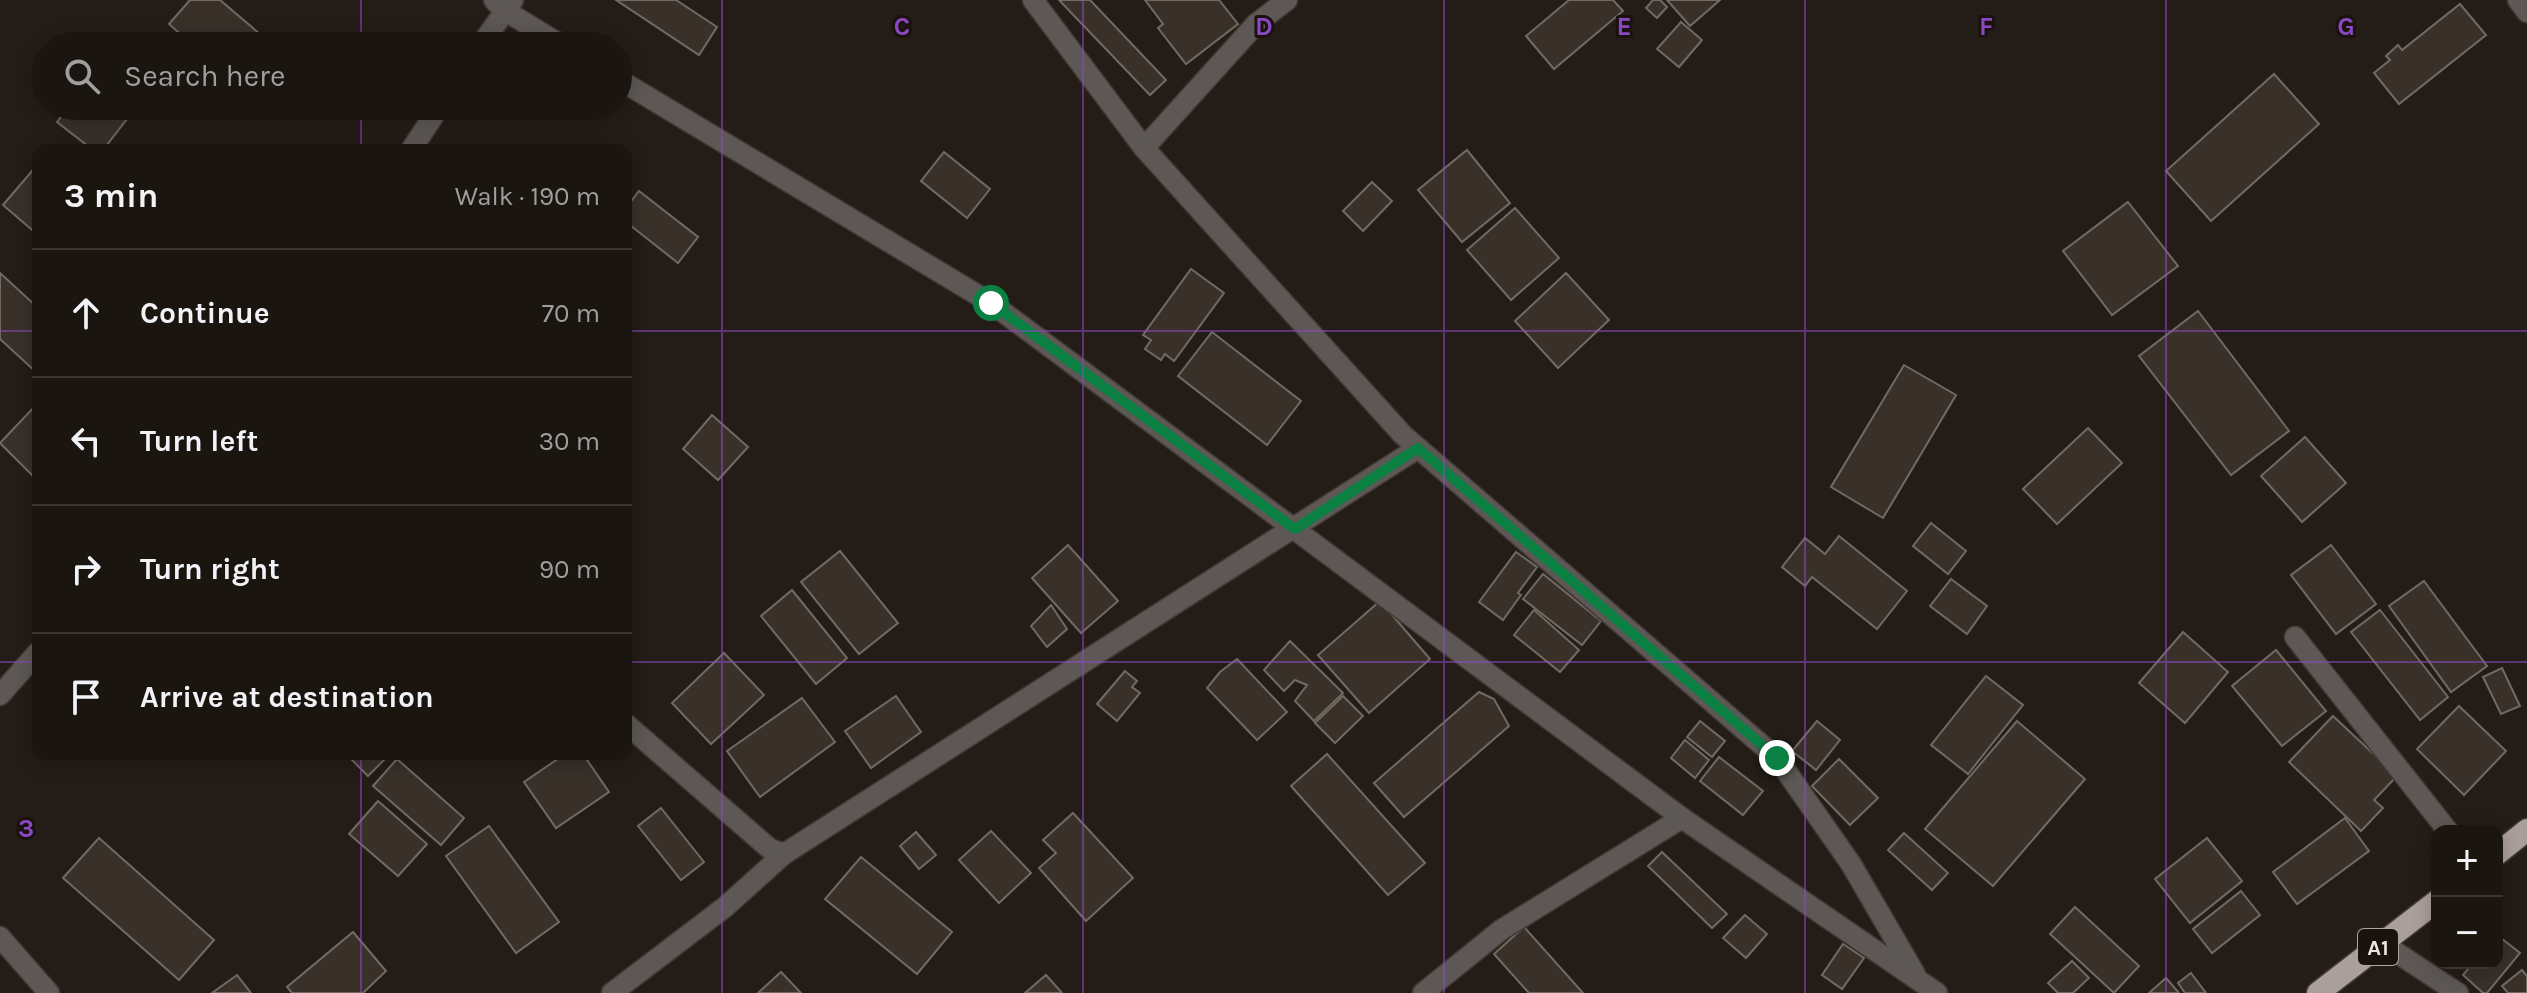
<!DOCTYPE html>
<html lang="en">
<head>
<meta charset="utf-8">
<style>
  body { margin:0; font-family:Karla,sans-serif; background:#28221e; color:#f1f3f6 }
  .controls { position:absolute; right:24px; bottom:24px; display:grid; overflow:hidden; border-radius:16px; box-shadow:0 4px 20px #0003 }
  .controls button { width:72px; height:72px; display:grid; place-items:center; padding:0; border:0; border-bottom:2px solid #393430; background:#1b1510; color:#f1f3f6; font:40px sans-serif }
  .stop { position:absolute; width:24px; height:24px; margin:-18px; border:6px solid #0b8043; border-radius:50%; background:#fff }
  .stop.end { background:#0b8043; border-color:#fff; box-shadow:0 2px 8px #0008 }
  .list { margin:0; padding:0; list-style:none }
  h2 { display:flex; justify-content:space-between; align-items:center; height:104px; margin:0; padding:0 32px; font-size:34px }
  h2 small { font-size:26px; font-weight:400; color:#a09f9f }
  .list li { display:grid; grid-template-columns:52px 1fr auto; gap:24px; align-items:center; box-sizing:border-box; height:128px; padding:0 32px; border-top:2px solid #393430 }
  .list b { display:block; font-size:30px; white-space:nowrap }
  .list em { font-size:26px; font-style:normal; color:#a09f9f }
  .icon { flex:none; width:44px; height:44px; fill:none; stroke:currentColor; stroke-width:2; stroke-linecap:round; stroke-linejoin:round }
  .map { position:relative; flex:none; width:2527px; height:993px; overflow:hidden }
  .search { position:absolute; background:#1b1510; box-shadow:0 4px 20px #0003; left:32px; top:32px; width:600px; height:88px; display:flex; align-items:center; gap:20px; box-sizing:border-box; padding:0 28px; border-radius:44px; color:#a09f9f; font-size:30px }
  .panel { position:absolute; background:#1b1510; box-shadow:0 4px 20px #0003; left:32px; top:144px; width:600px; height:616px; border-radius:16px }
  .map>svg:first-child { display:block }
</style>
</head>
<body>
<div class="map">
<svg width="2527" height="993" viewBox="0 0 2527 993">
  <rect width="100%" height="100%" fill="#241c16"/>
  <g fill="#383029" stroke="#726a62" stroke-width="2">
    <polygon points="190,0 220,0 274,46 194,46 169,24"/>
    <polygon points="616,0 676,0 717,27 699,55"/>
    <polygon points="1059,0 1090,0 1166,80 1150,95"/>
    <polygon points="1145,0 1219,0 1238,24 1186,64 1158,28 1163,24"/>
    <polygon points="1569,0 1613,0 1623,11 1554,69 1526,36"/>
    <polygon points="1653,0 1660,0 1667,7 1657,18 1646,8"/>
    <polygon points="1667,0 1720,0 1690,26"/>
    <polygon points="2460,4 2486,35 2399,104 2374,73 2390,60 2386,56 2398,45 2402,50"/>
    <polygon points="1681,22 1702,40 1679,67 1657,49"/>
    <polygon points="2274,74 2319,124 2211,221 2166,171"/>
    <polygon points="69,106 137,106 103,150 93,150 57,122"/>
    <polygon points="1467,150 1510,203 1462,242 1418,190"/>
    <polygon points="944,152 990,189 967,218 921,181"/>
    <polygon points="38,164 38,235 3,205"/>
    <polygon points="1372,182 1392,201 1363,231 1343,211"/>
    <polygon points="639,191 698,237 678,263 626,222 626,208"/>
    <polygon points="2128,202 2178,266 2112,315 2063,251"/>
    <polygon points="1515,208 1559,258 1511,300 1467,250"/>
    <polygon points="1191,269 1224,293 1174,361 1165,354 1161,360 1145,349 1151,340 1143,335"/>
    <polygon points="0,273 38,308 38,374 0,339"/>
    <polygon points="1566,273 1609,320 1558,368 1515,321"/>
    <polygon points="2198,311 2289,431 2231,475 2139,356"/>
    <polygon points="1212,332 1301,401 1267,445 1178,376"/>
    <polygon points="1904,365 1956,395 1883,518 1831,487"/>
    <polygon points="38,403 38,481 0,443"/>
    <polygon points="712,415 748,447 718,480 683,449"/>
    <polygon points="2088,428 2122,463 2057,524 2023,489"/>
    <polygon points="2305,437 2346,483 2302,522 2261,476"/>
    <polygon points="1931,523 1966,551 1948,574 1913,546"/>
    <polygon points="1839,536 1907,591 1877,629 1812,577 1805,586 1782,567 1805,538 1825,554"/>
    <polygon points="1068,545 1118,601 1081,633 1032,578"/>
    <polygon points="2331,545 2376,604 2336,634 2291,575"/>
    <polygon points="840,551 898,623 859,654 801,582"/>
    <polygon points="1516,552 1537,567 1518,593 1521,595 1503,620 1479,602"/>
    <polygon points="1543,574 1601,621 1582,645 1523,599"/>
    <polygon points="1951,579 1987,606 1967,634 1930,606"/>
    <polygon points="2424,581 2487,666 2451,692 2389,606"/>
    <polygon points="792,590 847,658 816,684 761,616"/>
    <polygon points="1380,601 1430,659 1369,713 1318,655"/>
    <polygon points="1051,605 1067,629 1047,647 1031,626"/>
    <polygon points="1534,610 1579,650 1560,672 1514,635"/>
    <polygon points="2380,610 2448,697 2420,720 2351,632"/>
    <polygon points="2183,632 2228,672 2185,723 2139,683"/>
    <polygon points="1290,641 1343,693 1314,721 1295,701 1307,685 1295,680 1284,691 1264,670"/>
    <polygon points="2276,650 2326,711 2282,746 2232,686"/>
    <polygon points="724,653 764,695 711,744 672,703"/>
    <polygon points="1237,659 1287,712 1257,740 1207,688 1220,672"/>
    <polygon points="2502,668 2520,706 2501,714 2483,677"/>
    <polygon points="1125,671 1137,681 1132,687 1140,693 1117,721 1097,704"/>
    <polygon points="1986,676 2023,705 1968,774 1931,745"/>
    <polygon points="1479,692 1494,699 1509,726 1404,817 1374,783"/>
    <polygon points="896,696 921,732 871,768 845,731"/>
    <polygon points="1343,696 1363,716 1335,743 1315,723"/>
    <polygon points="802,698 835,742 760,797 727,751"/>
    <polygon points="2459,706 2506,751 2464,795 2417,749"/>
    <polygon points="2333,716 2397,776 2374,800 2383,808 2361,831 2289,762"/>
    <polygon points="1700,721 1725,741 1712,757 1687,737"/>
    <polygon points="1817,721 1840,740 1816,770 1792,751"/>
    <polygon points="2017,721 2085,779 1993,886 1925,829"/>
    <polygon points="1685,740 1709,760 1695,778 1671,758"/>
    <polygon points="346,754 390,754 368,776"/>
    <polygon points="565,754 583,754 609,792 556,828 524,782"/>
    <polygon points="1327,754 1425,863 1388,895 1291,786"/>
    <polygon points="1719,757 1763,791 1743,815 1700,781"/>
    <polygon points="397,759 464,818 441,845 373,786"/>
    <polygon points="1839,759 1878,798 1850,825 1812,786"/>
    <polygon points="378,801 427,844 398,876 349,834"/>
    <polygon points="661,808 704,862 681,880 638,826"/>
    <polygon points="1073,813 1133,878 1086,921 1039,868 1056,853 1043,840"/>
    <polygon points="2345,818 2369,851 2297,904 2273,872"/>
    <polygon points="489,826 559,922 516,953 446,856"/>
    <polygon points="991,831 1031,873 999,903 959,860"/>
    <polygon points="916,832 936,855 919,869 900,846"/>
    <polygon points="1904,833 1948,873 1932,890 1888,850"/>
    <polygon points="99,838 214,940 179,980 63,878"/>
    <polygon points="2207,838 2242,881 2190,923 2155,879"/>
    <polygon points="1662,852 1727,914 1712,928 1648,866"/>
    <polygon points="861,857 952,932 917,974 825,899"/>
    <polygon points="2241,891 2260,915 2212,953 2193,929"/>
    <polygon points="2075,907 2139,966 2114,993 2050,934"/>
    <polygon points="1745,915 1767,934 1746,958 1723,938"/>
    <polygon points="1524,927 1583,993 1529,993 1494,954"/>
    <polygon points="353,932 386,971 363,993 292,993 287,987"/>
    <polygon points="2497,935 2520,953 2487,993 2483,993 2463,975 2473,963 2497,963"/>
    <polygon points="1843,944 1864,958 1842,989 1822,975"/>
    <polygon points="2072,961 2089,978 2073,993 2058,993 2048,983"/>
    <polygon points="2522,970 2527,976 2527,993 2508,993 2502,986"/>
    <polygon points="781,972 801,993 758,993"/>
    <polygon points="2191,973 2206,993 2185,993 2178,983"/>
    <polygon points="237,975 251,993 212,993"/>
    <polygon points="1046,975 1062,993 1025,993"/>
    <polygon points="2166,978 2179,993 2149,993"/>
  </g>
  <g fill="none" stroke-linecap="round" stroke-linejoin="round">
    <g stroke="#403832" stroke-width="23">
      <g id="minor">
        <polyline points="494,0 504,10 563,46"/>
        <polyline points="1033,0 1144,148 1403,435 1777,758 1851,864 1915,974"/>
        <polyline points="2518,0 2527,12"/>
        <polyline points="480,46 513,0"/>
        <polyline points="618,79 991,303 1682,818 1937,993"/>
        <polyline points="1144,148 1256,24 1287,0"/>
        <polyline points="411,150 440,106"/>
        <polyline points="2295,637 2448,831"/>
        <polyline points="0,695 38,652"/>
        <polyline points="626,724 770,849 784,854"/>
        <polyline points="0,937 49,993"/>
        <polyline points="2382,943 2458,993"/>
        <polyline points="612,993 725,907 784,854 1418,448"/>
        <polyline points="1423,993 1501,930 1682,818"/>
      </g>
    </g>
    <g stroke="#403832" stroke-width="25">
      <g id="trunk">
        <polyline points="2497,854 2527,830"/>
        <polyline points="2318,993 2437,901"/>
      </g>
    </g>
    <use href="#minor" stroke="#5d5856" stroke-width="20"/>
    <use href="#trunk" stroke="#ab9f9b" stroke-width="22"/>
  </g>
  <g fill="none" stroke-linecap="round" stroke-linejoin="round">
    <polyline stroke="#0b8043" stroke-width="10" points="991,303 1295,529 1418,448 1777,758"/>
  </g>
  <path fill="none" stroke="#8c48c4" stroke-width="2" stroke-opacity="0.55" d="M 361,0 L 361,46M 722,0 L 722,993M 1083,0 L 1083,993M 1444,0 L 1444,993M 1805,0 L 1805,993M 2166,0 L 2166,993M 361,106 L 361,150M 0,331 L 38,331M 626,331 L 2527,331M 0,662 L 38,662M 626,662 L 2527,662M 361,754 L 361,993"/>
  <g text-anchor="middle" stroke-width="6" stroke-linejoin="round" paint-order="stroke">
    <rect fill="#1a120d" stroke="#aca5a1" stroke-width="2" x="2358" y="929" width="40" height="36" rx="6"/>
    <g font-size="22" font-weight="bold" fill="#eae4e0">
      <text x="2378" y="955">A1</text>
    </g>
  </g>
  <g font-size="26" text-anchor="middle" font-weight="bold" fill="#8c48c4" stroke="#1a120d" stroke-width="6" stroke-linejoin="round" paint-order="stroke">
    <text x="902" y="35">C</text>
    <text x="1264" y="35">D</text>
    <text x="1624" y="35">E</text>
    <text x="1986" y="35">F</text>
    <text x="2346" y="35">G</text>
    <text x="26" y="837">3</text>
  </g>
</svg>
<div class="controls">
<button>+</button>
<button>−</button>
</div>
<div class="stop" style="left:991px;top:303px"></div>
<div class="stop end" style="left:1777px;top:758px"></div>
<div class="search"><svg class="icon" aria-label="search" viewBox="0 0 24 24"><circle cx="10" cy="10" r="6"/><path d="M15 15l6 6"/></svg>Search here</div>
<section class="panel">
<h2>3 min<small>Walk · 190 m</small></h2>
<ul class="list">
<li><svg class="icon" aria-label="ahead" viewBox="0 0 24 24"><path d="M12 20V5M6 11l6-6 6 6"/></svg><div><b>Continue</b></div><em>70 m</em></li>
<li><svg class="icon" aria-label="left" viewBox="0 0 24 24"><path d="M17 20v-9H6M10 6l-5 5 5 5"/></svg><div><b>Turn left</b></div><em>30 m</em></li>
<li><svg class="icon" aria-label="right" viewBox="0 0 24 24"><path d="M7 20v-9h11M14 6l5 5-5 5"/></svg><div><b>Turn right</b></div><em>90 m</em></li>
<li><svg class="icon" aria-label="arrive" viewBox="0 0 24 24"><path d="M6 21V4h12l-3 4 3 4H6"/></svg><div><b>Arrive at destination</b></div></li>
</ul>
</section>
</div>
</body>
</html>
